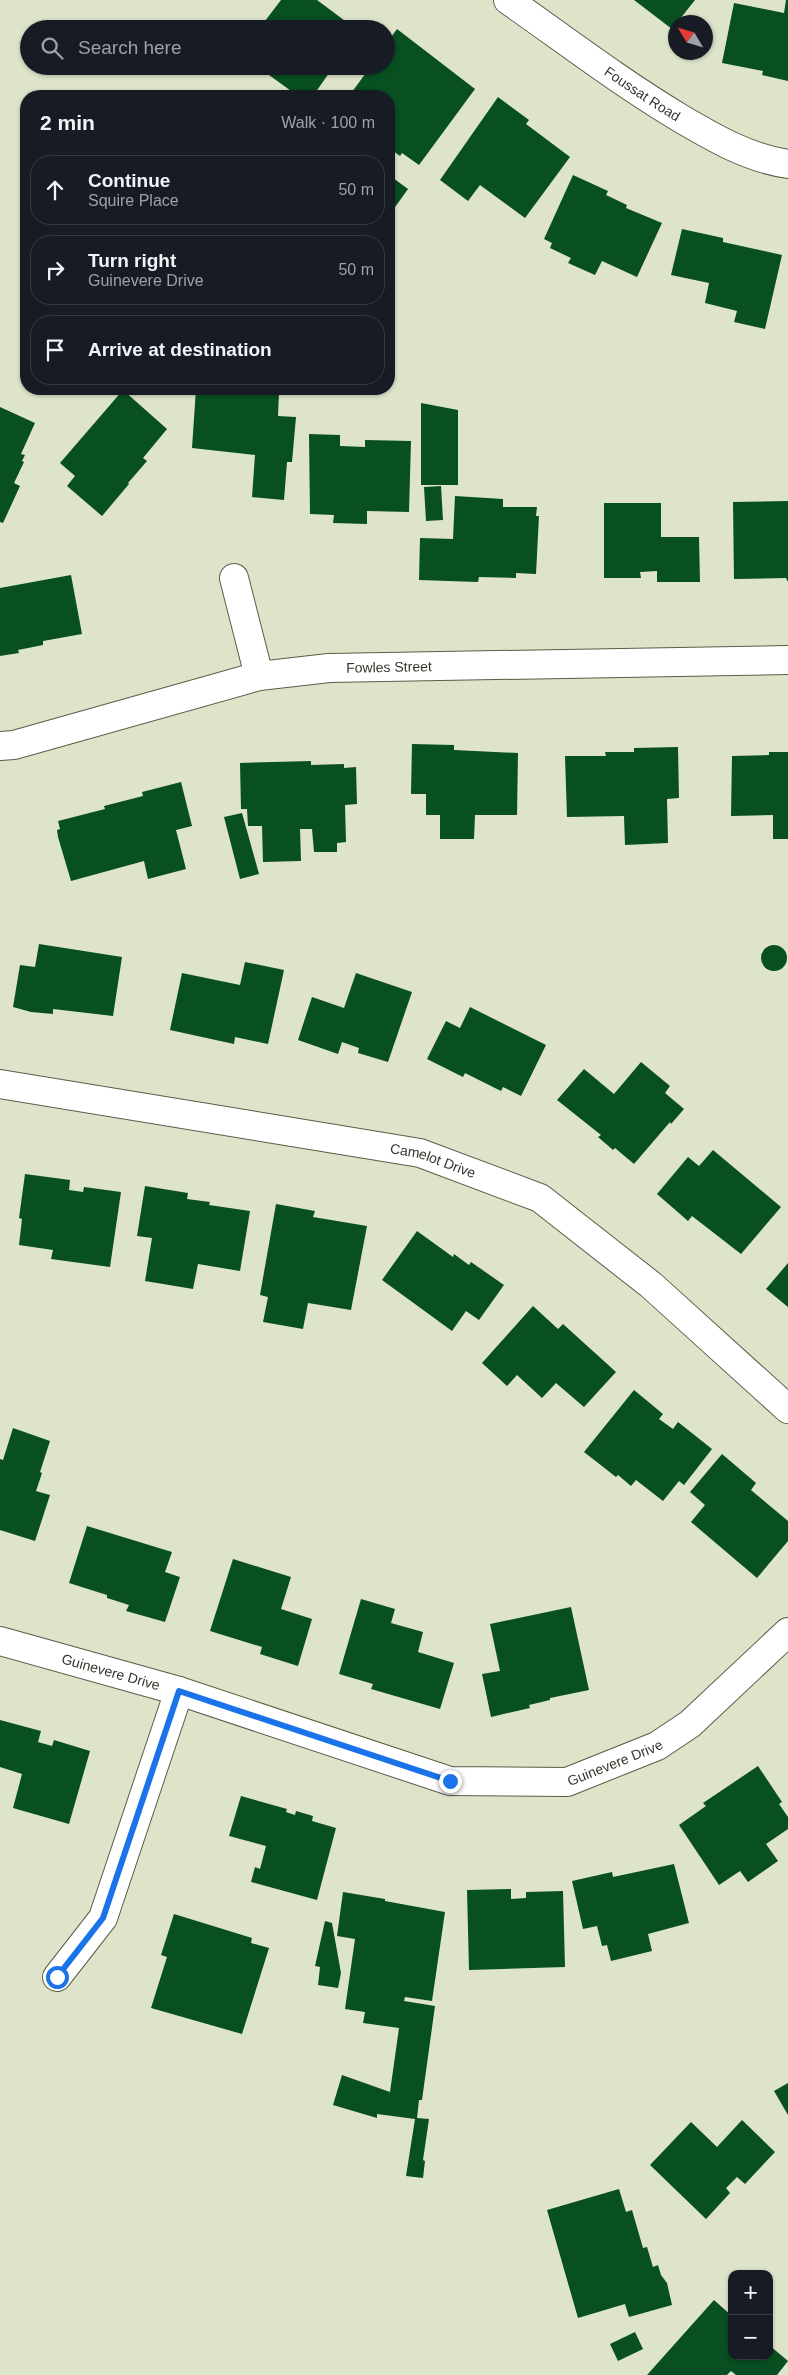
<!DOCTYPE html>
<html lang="en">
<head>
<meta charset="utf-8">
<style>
  body { margin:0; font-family:Helvetica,sans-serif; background:#20242c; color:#f1f3f6 }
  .controls { position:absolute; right:15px; bottom:15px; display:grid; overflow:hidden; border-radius:10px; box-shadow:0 1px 4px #0004 }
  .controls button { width:45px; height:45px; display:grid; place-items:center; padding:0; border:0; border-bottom:1px solid #363941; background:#171b24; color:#f1f3f6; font:25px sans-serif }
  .compass { position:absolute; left:668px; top:15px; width:45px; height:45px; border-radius:50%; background:#171b24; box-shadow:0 1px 4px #0004; rotate:308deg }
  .stop { position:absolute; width:15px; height:15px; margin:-11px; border:4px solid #1a73e8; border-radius:50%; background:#fff }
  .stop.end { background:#1a73e8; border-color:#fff; box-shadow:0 1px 5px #0008 }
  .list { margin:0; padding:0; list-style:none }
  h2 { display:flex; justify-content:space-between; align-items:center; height:65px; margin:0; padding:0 20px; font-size:21px }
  h2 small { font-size:16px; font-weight:400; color:#9ea1a6 }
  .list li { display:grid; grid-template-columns:32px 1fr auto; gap:15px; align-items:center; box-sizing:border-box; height:70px; margin:0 10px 10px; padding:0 10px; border:1px solid #363941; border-radius:20px }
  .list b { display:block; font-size:19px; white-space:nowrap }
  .list p { margin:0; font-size:16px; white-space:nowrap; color:#9ea1a6 }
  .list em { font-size:16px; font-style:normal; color:#9ea1a6 }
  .icon { flex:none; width:28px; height:28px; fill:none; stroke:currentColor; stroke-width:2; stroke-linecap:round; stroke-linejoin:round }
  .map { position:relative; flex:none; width:788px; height:2375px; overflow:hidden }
  .search { position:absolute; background:#171b24; box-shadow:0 1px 4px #0004; left:20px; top:20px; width:375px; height:55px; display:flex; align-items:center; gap:12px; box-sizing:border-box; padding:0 18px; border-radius:28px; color:#9ea1a6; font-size:19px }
  .panel { position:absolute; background:#171b24; box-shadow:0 1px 4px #0004; left:20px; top:90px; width:375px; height:305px; border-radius:20px }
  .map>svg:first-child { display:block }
</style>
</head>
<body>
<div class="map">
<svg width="788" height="2375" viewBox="0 0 788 2375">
  <rect width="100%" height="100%" fill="#dee4ca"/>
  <g fill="#084f21">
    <polygon points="281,0 317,0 356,29 275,29 265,21"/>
    <polygon points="634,0 695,0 672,29"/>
    <polygon points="786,0 788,0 788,81 762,75 763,71 722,63 734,3 784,13"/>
    <polygon points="397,29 475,89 419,165 402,153 400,156 389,148 389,96 349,96 371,66 386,66 386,44"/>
    <polygon points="276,66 334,66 313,96 298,96 269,75"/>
    <polygon points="498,97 529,120 526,124 570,157 525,218 480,185 468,201 440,180"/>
    <polygon points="389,175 408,189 393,210 389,206"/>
    <polygon points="573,175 608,191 606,195 627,205 626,208 662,223 637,277 602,261 595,275 568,263 571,258 550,248 552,243 544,239"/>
    <polygon points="682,229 723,238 723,242 782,255 765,329 734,322 737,311 705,303 709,283 671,275"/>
    <polygon points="196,389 260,389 260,392 279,393 278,416 296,417 292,462 287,462 284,500 252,497 255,455 192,448"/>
    <polygon points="123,390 167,429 143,458 147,461 128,483 129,484 102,516 67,486 75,476 60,463"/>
    <polygon points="421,403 458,410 458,485 421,485"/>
    <polygon points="0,407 35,423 21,454 25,455 22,461 24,462 14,483 20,486 3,523 0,522"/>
    <polygon points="309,434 340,435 340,446 365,447 365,440 411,441 409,512 367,511 367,524 333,523 334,515 310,514"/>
    <polygon points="441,486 443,520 426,521 424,487"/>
    <polygon points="455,496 503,499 503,507 537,507 536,516 539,516 536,574 516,573 516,578 479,577 478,582 419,580 420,538 453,539"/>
    <polygon points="788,501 788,582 786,578 734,579 733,502"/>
    <polygon points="604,503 661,503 661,537 699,537 700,582 657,582 657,571 640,572 641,578 604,578"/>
    <polygon points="71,575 82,634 43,641 43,645 18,650 19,653 0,656 0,588"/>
    <polygon points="412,744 454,745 454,750 518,753 517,815 475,815 474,839 440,839 440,815 426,815 426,794 411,794"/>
    <polygon points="678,747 679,798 667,799 668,843 625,845 624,816 567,817 565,756 606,756 605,752 634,752 634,748"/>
    <polygon points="769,752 788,752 788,839 773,839 773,815 731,816 732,756 769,755"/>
    <polygon points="311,761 311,765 344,764 344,768 356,767 357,804 345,805 346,842 337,843 337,852 314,852 312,829 300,829 301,861 263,862 262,826 248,826 247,809 241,809 240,763"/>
    <polygon points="181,782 192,826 176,830 186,869 148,879 144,861 71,881 58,837 57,830 60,829 58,821 105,809 104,806 143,796 142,792"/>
    <polygon points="242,813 259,874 240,879 224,817"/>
    <polygon points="39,944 122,957 113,1016 53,1009 53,1014 31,1012 13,1007 20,965 35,967"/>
    <circle cx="774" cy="958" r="13"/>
    <polygon points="245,962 284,970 268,1044 235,1037 234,1044 170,1030 182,973 240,985"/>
    <polygon points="356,973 412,992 388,1062 358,1053 359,1048 342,1042 338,1054 298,1040 312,997 344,1008"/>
    <polygon points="470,1007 546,1045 521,1096 503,1087 501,1091 465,1073 463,1077 427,1059 446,1021 460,1028"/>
    <polygon points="641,1062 670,1086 665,1093 684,1109 671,1124 670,1122 634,1164 615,1148 613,1150 598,1137 601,1135 557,1100 584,1069 614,1094"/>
    <polygon points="713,1150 781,1207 741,1254 692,1216 688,1221 657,1194 688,1157 699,1166"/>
    <polygon points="25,1174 70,1180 69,1190 83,1192 84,1187 121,1192 110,1267 51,1259 53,1250 19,1245 22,1219 19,1218"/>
    <polygon points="145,1186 188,1193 187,1199 210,1202 209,1205 250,1211 240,1271 198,1264 193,1289 145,1281 152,1238 137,1236"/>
    <polygon points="276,1204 315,1211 313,1217 367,1226 351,1310 308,1303 303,1329 263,1322 268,1297 260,1295"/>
    <polygon points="417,1231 453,1257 454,1254 469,1265 471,1262 504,1285 479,1320 466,1311 452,1331 382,1280"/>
    <polygon points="788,1263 788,1307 766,1289"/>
    <polygon points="533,1306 558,1329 563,1324 616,1372 584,1407 556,1383 542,1398 517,1375 507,1386 482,1363"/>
    <polygon points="634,1390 663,1414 659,1419 673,1429 678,1422 712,1449 684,1485 679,1481 663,1501 636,1480 631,1486 618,1475 616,1477 584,1452"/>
    <polygon points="13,1428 50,1441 40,1472 42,1473 36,1491 50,1495 35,1541 0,1530 0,1459 3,1460"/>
    <polygon points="722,1454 756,1483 751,1490 788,1521 788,1541 757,1578 691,1522 705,1505 690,1492"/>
    <polygon points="87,1526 172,1552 165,1572 180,1577 165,1622 126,1611 129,1605 107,1598 107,1595 69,1583"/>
    <polygon points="233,1559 291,1577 281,1609 312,1619 298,1666 260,1654 262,1647 210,1631"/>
    <polygon points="361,1599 395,1609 391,1623 423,1632 418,1652 454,1663 440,1709 371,1689 373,1684 339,1674"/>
    <polygon points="571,1607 589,1690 550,1698 550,1700 529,1705 530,1708 491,1717 482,1674 500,1671 490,1624"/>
    <polygon points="0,1720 41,1731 38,1742 52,1746 54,1740 90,1751 69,1824 13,1808 22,1774 0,1767"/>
    <polygon points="758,1766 782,1802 779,1804 788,1817 788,1829 766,1844 778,1861 748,1882 740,1871 719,1885 679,1825 706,1806 703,1803"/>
    <polygon points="241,1796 287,1809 286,1812 295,1815 296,1811 313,1816 312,1821 336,1828 317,1900 251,1882 255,1867 260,1869 266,1846 229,1836"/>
    <polygon points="674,1864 689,1923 648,1934 652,1951 611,1961 607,1945 602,1946 597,1926 583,1929 572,1881 612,1872 613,1877"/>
    <polygon points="511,1889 511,1899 526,1898 526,1892 563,1891 565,1967 469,1970 467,1890"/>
    <polygon points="343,1892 385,1899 385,1901 445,1912 432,2001 405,1997 404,2001 435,2006 422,2100 419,2100 417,2118 429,2119 423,2160 425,2161 423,2178 406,2176 415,2119 377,2114 377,2118 333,2105 342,2075 390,2092 399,2028 363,2023 365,2012 345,2009 355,1939 337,1936"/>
    <polygon points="174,1914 252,1938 251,1943 269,1948 242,2034 151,2008 167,1957 161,1955"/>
    <polygon points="325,1921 332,1923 341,1973 338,1988 318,1985 320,1967 315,1966"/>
    <polygon points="788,2083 788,2115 774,2091"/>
    <polygon points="742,2120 775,2152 745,2184 737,2177 726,2188 730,2193 706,2219 650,2165 691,2122 717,2147"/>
    <polygon points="619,2189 626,2212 632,2210 643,2248 647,2247 653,2267 658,2265 661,2275 667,2283 672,2305 629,2317 625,2304 578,2318 547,2210"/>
    <polygon points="714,2300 732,2316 732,2356 769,2356 769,2345 788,2361 777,2375 736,2375 731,2371 727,2375 647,2375"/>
    <polygon points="635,2332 643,2349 618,2361 610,2344"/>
  </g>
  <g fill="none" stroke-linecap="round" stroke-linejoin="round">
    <g stroke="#595d47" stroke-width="30">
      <g id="street">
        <polyline points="234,578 259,676"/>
        <path id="s1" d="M 0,746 L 14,745 L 259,676 L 329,668 L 788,660"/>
        <path id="s2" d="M 0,1084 L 420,1153 L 540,1198 L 651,1285 L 788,1409"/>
        <path id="s3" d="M 0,1641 L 179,1691 L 450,1781 L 567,1782 L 657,1746 L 690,1724 L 788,1632"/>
        <polyline points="57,1977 103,1918 179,1691"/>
      </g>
    </g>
    <g stroke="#595d47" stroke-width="30">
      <g id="secondary">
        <path id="s4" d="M 508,0 C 565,40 620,82 680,118 C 714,138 748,158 788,164"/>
      </g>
    </g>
    <use href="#street" stroke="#fff" stroke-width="28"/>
    <use href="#secondary" stroke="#fff" stroke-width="28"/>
  </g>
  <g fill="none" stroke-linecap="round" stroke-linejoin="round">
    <polyline stroke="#1a73e8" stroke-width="6" points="57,1977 103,1918 179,1691 450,1781"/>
  </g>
  <g text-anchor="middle" stroke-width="5" stroke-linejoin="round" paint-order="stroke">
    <g font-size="14" fill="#34362c" stroke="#ebf1d7">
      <text dy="5" stroke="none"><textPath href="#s4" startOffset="164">Foussat Road</textPath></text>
      <text dy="5" stroke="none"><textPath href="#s1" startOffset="399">Fowles Street</textPath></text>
      <text dy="5" stroke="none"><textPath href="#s2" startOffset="440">Camelot Drive</textPath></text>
      <text dy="5" stroke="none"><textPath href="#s3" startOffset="115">Guinevere Drive</textPath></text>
      <text dy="5" stroke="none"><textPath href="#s3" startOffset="640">Guinevere Drive</textPath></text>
    </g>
  </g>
</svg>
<div class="controls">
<button>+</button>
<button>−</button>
</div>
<svg class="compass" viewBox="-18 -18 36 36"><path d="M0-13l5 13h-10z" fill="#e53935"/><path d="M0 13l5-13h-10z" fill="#9ea1a6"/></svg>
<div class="stop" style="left:57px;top:1977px"></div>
<div class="stop end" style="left:450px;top:1781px"></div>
<div class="search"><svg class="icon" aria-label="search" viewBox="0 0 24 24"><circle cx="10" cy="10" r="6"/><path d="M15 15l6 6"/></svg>Search here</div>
<section class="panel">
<h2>2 min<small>Walk · 100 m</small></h2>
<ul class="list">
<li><svg class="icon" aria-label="ahead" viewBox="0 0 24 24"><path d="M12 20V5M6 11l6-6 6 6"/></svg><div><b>Continue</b><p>Squire Place</p></div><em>50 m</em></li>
<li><svg class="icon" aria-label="right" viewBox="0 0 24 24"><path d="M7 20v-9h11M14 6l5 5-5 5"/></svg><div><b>Turn right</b><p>Guinevere Drive</p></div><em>50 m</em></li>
<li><svg class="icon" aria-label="arrive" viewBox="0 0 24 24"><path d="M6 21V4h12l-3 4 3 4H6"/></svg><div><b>Arrive at destination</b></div></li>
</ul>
</section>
</div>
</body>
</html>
